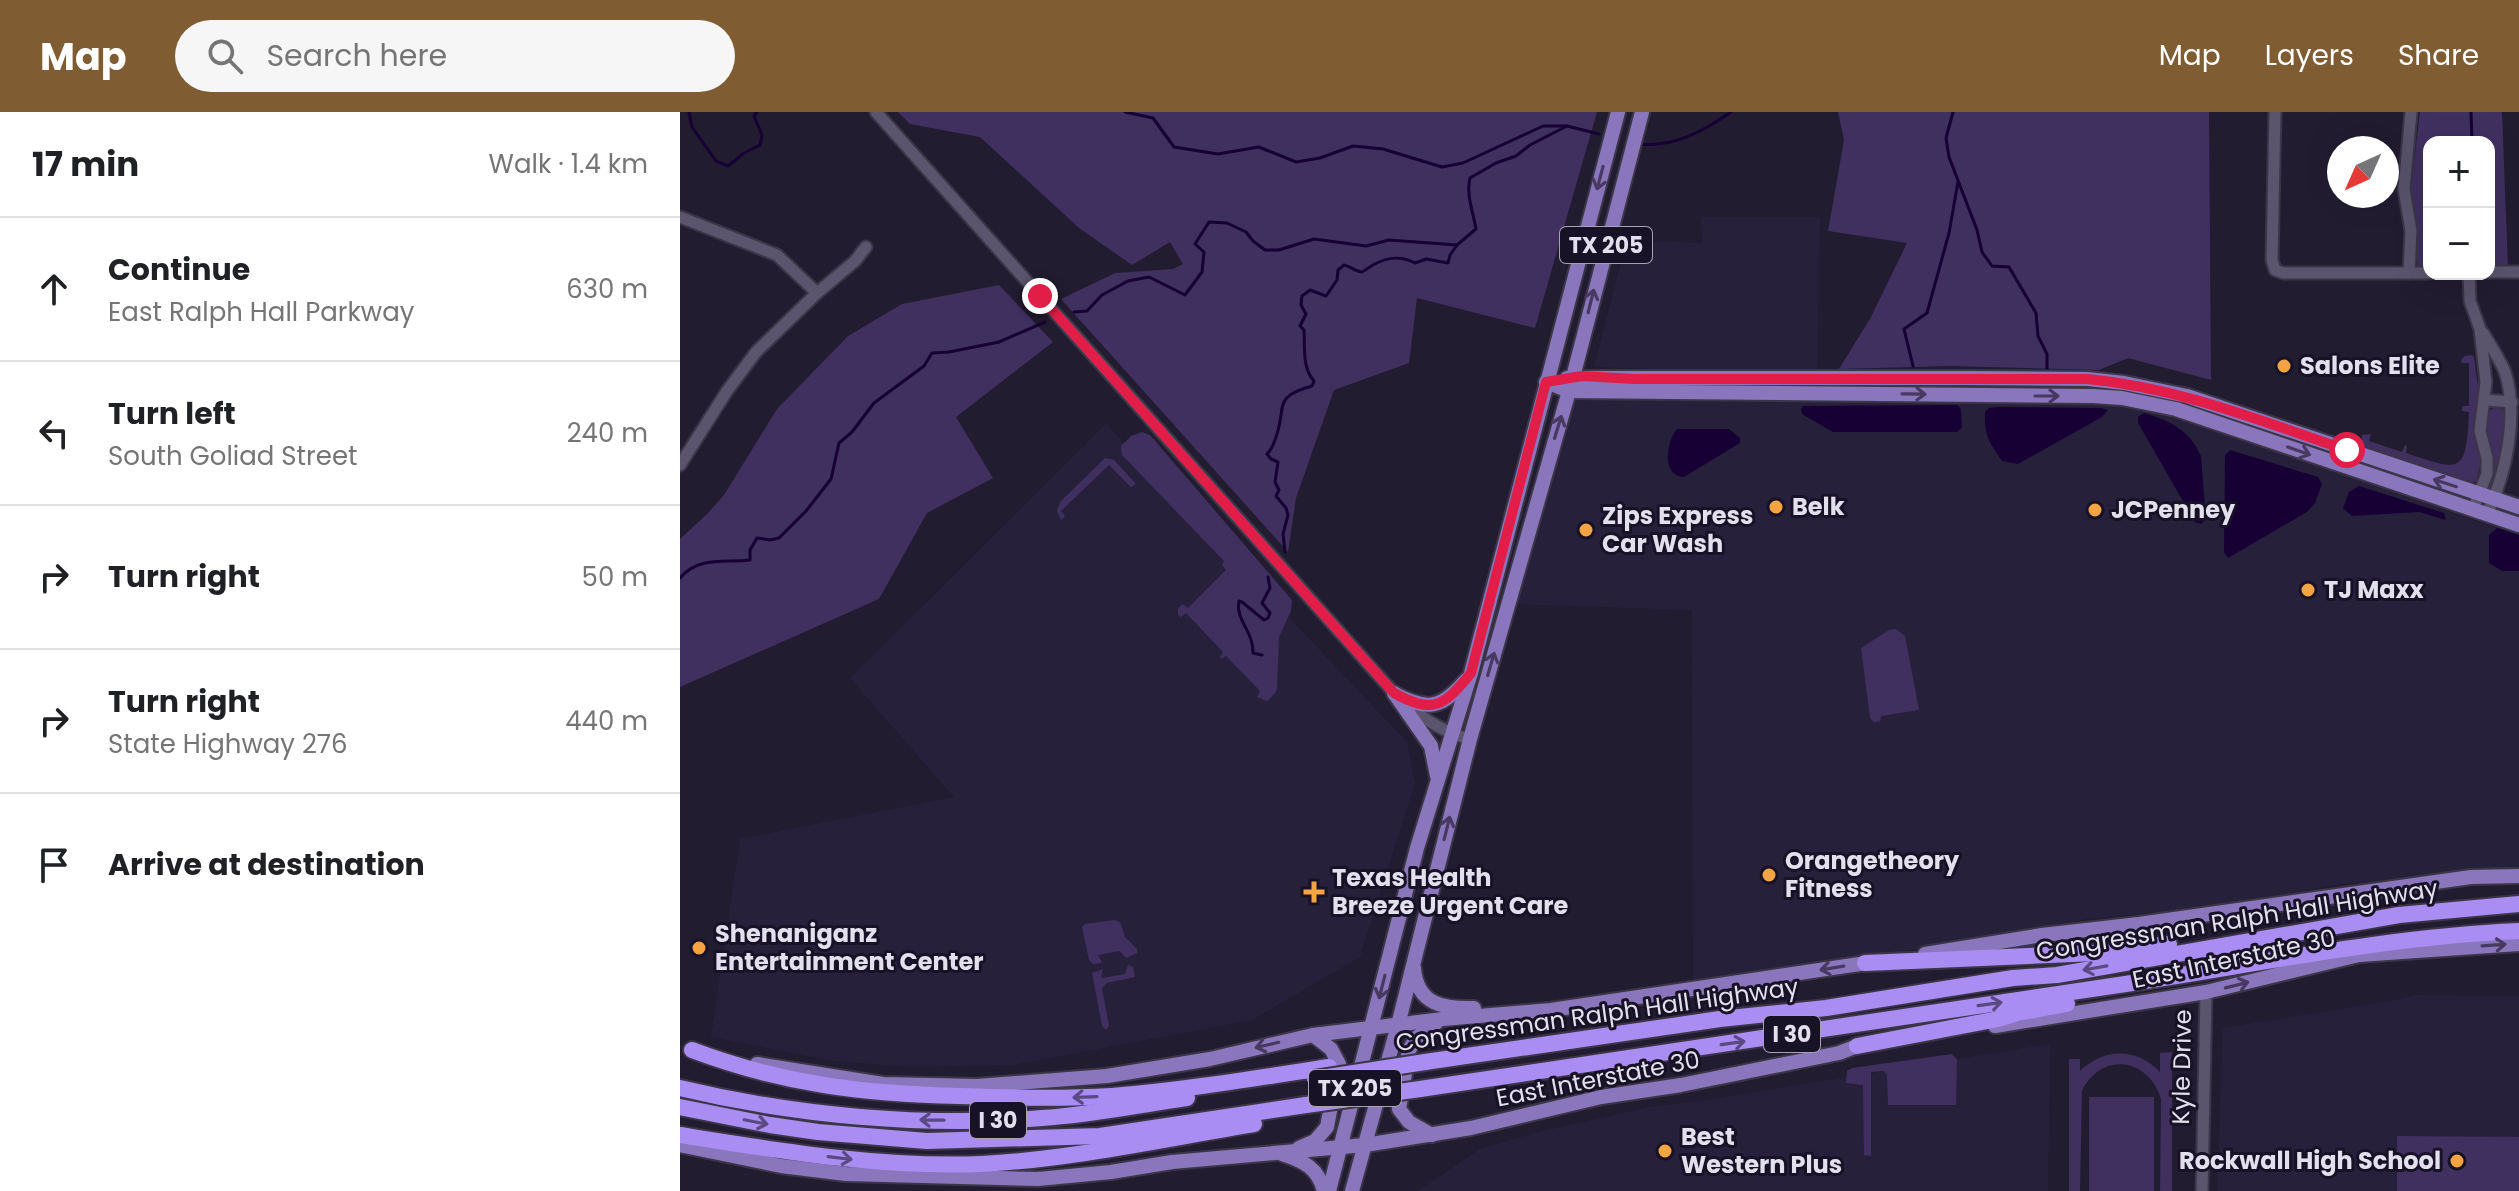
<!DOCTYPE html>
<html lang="en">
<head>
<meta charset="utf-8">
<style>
  body { margin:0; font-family:Poppins,sans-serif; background:#f6f6f6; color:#202124 }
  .controls { position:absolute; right:24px; top:24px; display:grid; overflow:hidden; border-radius:16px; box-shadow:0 8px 32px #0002 }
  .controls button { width:72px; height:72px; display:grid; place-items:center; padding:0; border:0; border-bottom:2px solid #e0e0e0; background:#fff; color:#202124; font:40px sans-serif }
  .compass { position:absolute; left:1647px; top:24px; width:72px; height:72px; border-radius:50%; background:#fff; box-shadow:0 8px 32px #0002; rotate:225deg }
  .stop { position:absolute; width:24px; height:24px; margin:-18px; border:6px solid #e11d48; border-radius:50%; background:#fff }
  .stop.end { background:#e11d48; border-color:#fff; box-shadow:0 2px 8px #0008 }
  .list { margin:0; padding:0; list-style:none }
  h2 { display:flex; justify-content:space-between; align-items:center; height:104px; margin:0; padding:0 32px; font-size:34px }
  h2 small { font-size:26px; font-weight:400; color:#757577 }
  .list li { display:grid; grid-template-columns:52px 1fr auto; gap:24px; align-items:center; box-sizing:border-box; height:144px; padding:0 32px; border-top:2px solid #e0e0e0 }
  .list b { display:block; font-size:30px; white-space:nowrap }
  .list p { margin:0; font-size:26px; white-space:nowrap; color:#757577 }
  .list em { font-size:26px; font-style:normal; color:#757577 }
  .icon { flex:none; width:44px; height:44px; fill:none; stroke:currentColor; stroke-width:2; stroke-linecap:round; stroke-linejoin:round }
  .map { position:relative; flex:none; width:1839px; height:1079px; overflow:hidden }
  header { display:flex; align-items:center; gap:48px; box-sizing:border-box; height:112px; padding:0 40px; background:#7f5c32; color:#fff }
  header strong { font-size:38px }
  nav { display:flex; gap:44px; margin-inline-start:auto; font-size:28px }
  .search { width:560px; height:72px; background:#f6f6f6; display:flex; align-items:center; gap:20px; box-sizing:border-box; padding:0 28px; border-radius:44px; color:#757577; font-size:30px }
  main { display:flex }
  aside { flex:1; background:#fff }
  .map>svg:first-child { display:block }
</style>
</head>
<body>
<header>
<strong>Map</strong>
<div class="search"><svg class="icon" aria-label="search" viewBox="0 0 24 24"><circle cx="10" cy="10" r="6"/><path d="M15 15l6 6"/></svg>Search here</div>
<nav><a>Map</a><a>Layers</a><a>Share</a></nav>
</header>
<main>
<aside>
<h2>17 min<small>Walk · 1.4 km</small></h2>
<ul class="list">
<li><svg class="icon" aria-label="ahead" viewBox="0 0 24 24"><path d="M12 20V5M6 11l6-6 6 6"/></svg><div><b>Continue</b><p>East Ralph Hall Parkway</p></div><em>630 m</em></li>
<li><svg class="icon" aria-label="left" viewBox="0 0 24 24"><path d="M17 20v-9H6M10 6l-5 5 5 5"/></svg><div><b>Turn left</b><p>South Goliad Street</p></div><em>240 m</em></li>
<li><svg class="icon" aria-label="right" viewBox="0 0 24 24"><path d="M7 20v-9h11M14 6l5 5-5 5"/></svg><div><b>Turn right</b></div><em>50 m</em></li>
<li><svg class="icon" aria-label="right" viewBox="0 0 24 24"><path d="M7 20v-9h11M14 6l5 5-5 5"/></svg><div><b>Turn right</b><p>State Highway 276</p></div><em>440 m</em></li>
<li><svg class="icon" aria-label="arrive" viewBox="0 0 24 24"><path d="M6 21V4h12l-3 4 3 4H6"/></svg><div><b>Arrive at destination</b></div></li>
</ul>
</aside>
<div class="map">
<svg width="1839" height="1079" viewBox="0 0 1839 1079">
  <rect width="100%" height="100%" fill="#211c30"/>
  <g fill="#27203b">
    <polygon points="1021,105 1140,105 1137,262 914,255 947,128 1022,131"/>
    <polygon points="900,286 1403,288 1424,290 1451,297 1463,297 1484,301 1512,310 1839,424 1839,754 1712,769 1660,772 1537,794 1407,807 1321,825 1220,840 1177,844 1013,871 1012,498 832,492 894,287"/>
    <polygon points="426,312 727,630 735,671 680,845 572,908 333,953 230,955 153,949 31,925 60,727 274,685 170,566"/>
    <polygon points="1734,883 1839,884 1839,1079 1537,1079 1543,916 1717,888"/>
    <polygon points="1370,932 1368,1079 738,1079 800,1037 858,1020 970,995 1013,990"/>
  </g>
  <g fill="#3f3060">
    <polygon points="218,0 917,0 855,216 737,186 729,251 654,278 616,386 608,440 381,187 435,161 493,157 503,152 490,130 452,153 399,116 300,25 230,12"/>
    <polygon points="1158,0 1529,0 1531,268 1448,246 1419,258 1270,254 1159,257 1191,205 1227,131 1148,119 1164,28"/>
    <polygon points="1740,0 1822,0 1828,155 1809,155 1809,30 1749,30 1749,155 1738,155 1730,82"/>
    <polygon points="319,173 373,230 276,305 313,366 247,401 199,487 0,575 0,427 27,402 44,383 97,297 168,224 222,192"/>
    <path d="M 1792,243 L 1794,245 L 1798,275 L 1794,318 L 1801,347 L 1797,369 L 1789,371 L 1681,335 L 1682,323 L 1691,322 L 1689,329 L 1722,340 L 1725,333 L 1727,334 L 1726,341 C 1782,360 1786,362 1789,300 L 1782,299 L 1782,294 L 1789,294 L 1789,251 L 1782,251 L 1781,248 L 1785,244 Z"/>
    <path d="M 1815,295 L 1825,298 L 1827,323 L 1811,378 L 1808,375 C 1820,345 1802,327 1809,299 Z"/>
    <polygon points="462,320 470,323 612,488 611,499 599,525 597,576 596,580 587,589 577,585 580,579 546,544 541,547 540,545 543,540 506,501 501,505 498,503 498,497 502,492 508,496 546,458 542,453 544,449 442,343 441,334 451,324"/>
    <polygon points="425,346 434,348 456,372 451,375 429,353 381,399 385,404 381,408 377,399 380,390"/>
    <polygon points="1216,517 1225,524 1239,598 1201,604 1200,609 1194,610 1190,606 1181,536 1209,518"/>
    <polygon points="434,808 440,810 445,825 457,837 457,841 446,846 440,839 418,843 422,851 413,852 409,848 402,815 405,812"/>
    <polygon points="448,853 453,855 455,865 427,871 422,876 429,914 426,918 422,914 412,861 423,857 421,865 423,866 445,862"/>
    <path d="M 1492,940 L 1492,1079 L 1480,1079 L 1481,987 C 1469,946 1421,939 1402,979 L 1400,1079 L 1389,1079 L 1389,947 L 1400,947 L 1400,959 C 1424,936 1456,935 1480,960 L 1480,941 Z"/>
    <polygon points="1272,942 1277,948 1276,993 1208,993 1207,962 1203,959 1191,960 1191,1044 1184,1043 1183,973 1166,971 1167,959 1172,956"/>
    <rect x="1409" y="985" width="65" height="94"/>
    <polygon points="1717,1024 1839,1025 1839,1079 1717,1079"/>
  </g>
  <g fill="#160034">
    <polygon points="1277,293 1281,297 1282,316 1277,320 1153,320 1122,302 1121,297 1123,294"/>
    <path d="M 1318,295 L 1421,296 L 1428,298 L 1422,305 L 1338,352 L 1322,349 C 1309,330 1304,323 1305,300 L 1309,296 Z"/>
    <path d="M 1464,301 C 1490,309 1509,317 1521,344 L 1525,395 L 1521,403 L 1524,409 L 1521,412 L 1515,410 L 1458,311 L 1458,305 Z"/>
    <path d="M 997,317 L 1049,317 L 1060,326 L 1060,331 L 1004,365 C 981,364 986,330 997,317 Z"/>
    <polygon points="1550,338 1638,365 1642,372 1635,391 1627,400 1548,446 1544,440 1545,343"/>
    <polygon points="1679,374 1764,401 1766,408 1739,400 1672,404 1663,396 1669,380"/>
    <polygon points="1817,416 1839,423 1839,459 1822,459 1809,451 1809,423"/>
  </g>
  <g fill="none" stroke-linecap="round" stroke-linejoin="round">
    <g stroke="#160034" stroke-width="3">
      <polyline points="9,0 12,15 36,49 48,54 64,41 80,33 82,23 74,4 77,0"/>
      <polyline points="445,0 473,6 494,35 538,42 579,35 616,50 640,46 673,34 703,37 762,55 783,51 863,14 887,14 919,22"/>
      <polyline points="1273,0 1266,26 1269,45 1297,118 1302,140 1312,154 1329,155 1356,201 1358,224 1367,242 1367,258"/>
      <polyline points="1791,0 1792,30"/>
      <path d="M 958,32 C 993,36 1024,19 1051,0"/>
      <path d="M 394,200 L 407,199 L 422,183 L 448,169 L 469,165 L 505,183 L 522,160 L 524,140 L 515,132 L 529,110 L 547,111 L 566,120 L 573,129 L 585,138 L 599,138 L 634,127 L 686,134 L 709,128 L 777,133 L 796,117 C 793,99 786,83 790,66 L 816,51 L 836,44 L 850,33 L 887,14"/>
      <polyline points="1233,254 1224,217 1247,201 1269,121 1278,70"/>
      <path d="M 605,440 L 603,422 L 608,403 L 606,396 L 596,384 L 599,378 L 595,370 L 598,350 L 591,347 L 587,342 C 593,336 593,333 596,325 C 607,294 592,285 632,274 L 634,269 C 622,256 625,235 624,218 L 620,214 L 626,202 L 621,193 L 622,184 L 630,178 L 646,184 L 657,168 L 658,158 L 664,153 C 670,154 676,160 682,160 C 683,160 691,154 693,153 C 707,145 720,143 735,151 L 746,147 L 768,151 L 770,143 L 777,133"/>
      <path d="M 0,466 C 18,444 45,451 70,448 L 70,438 L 77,426 L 90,428 L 99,426 L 126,399 L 151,367 L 159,331 L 172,320 L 194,291 L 244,254 L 252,241 L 269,240 L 319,230 L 365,210"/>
      <path d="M 582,543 L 573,541 C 574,520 555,508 559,489 L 562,490 L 584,508 L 588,506 L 590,501 L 582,491 L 590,476 L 588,465"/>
    </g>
    <g stroke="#3b3647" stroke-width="15">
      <g id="minor">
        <path d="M 196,0 L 714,581 C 737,602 758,619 790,627"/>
        <polyline points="1595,0 1592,148 1595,158 1603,161 1749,161"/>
        <polyline points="0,105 97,143 137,181"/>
        <polyline points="1809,160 1839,160"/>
        <polyline points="1729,161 1731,119 1724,77 1731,0"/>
        <polyline points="1789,162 1790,189 1800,217 1806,270 1800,319 1807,346 1807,362 1793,397"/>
        <path d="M 1803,221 C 1811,234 1819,246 1825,260 C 1839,303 1826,362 1807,402"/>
        <polyline points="1805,288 1832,290"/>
        <polyline points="0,353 47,279 76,240 137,181 175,149 186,135"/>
        <polyline points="1522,1079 1526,880"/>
      </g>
    </g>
    <g stroke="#3b3647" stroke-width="18">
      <g id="major">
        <polyline points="887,266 1289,266 1408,267 1444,271 1507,284 1839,395"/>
        <polyline points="866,270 889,279 1413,284 1442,286 1496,297 1839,413"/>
        <polyline points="714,581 751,634 757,664"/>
        <path d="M 715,582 C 748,599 761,597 786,568"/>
        <polyline points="1245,842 1362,823 1459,812 1791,765 1839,764"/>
        <path d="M 734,856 C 737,893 764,897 794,896"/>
        <polyline points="1315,914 1526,880 1679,843 1839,832"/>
        <polyline points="77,952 203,972 297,974 427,964 530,947 633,923 763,907 871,898 1193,850"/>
        <polyline points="752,1023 729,1010 719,997 729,938 736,926 756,911"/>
        <polyline points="0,1033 101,1054 166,1062 358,1067 431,1060 492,1050 685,1033 791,1016 921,985 1001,973 1159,941 1177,934 1188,932"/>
        <polyline points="619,1036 635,1029 647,1015 659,952 651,937 633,923"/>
        <path d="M 602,1042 C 624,1049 638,1056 644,1079"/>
        <polyline points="649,1079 737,736 791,561 938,0"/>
        <polyline points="672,1079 718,913 790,627 893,265 962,0"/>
      </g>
    </g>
    <g stroke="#3b3647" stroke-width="20">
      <g id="highway">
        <polyline points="1185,851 1415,841 1489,832"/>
        <polyline points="1177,934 1318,907 1337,901 1387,892"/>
        <path d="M 12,938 C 102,972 184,982 280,984 C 331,986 382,987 432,984 C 505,978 577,966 649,955"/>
        <polyline points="745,950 1040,907 1146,896 1333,866 1377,863 1719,803 1839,792"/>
        <path d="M 0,976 C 116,1004 243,1015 362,1006 C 411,1003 458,993 507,986"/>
        <path d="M 740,977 C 970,942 1201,909 1432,874 C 1568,854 1702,825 1839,819"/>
        <polyline points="0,995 90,1013 138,1020 247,1029 420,1024 626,993"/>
        <path d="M 0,1023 C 100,1039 201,1056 302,1052 C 393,1047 484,1027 574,1012"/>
      </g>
    </g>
    <use href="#minor" stroke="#5a546c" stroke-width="11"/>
    <use href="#major" stroke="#8a76bc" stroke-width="14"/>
    <use href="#highway" stroke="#aa8df2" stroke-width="16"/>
    <g stroke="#3b3647" stroke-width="20" stroke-linecap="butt">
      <g id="highway-bridge">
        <polyline points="635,967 745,950"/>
        <polyline points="626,993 740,977"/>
      </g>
    </g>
    <use href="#highway-bridge" stroke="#aa8df2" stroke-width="16"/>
  </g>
  <defs><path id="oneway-shaft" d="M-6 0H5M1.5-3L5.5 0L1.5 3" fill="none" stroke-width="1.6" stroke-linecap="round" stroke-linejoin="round" transform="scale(2)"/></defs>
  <g stroke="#463a62">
    <use href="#oneway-shaft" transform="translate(920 66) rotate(105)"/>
    <use href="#oneway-shaft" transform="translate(911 189) rotate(-76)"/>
    <use href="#oneway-shaft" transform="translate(1234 282) rotate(1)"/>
    <use href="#oneway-shaft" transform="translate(1367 284)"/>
    <use href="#oneway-shaft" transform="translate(878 315) rotate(-73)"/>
    <use href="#oneway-shaft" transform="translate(1619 339) rotate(19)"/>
    <use href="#oneway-shaft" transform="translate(1765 371) rotate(-162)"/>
    <use href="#oneway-shaft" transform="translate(811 552) rotate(-74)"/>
    <use href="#oneway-shaft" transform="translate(767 716) rotate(-76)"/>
    <use href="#oneway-shaft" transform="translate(1814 833) rotate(-4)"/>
    <use href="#oneway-shaft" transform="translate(1152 856) rotate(171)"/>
    <use href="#oneway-shaft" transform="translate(1557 873) rotate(-14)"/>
    <use href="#oneway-shaft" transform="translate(702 875) rotate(104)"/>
    <use href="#oneway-shaft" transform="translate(587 933) rotate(167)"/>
  </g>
  <g stroke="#5a4982">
    <use href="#oneway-shaft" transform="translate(1415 856) rotate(170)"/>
    <use href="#oneway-shaft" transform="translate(1310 892) rotate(-8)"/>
    <use href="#oneway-shaft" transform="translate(1053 931) rotate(-8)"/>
    <use href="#oneway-shaft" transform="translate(405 985) rotate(178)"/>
    <use href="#oneway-shaft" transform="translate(252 1008) rotate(-179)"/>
    <use href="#oneway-shaft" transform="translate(76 1010) rotate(11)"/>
    <use href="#oneway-shaft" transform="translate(160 1046) rotate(7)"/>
  </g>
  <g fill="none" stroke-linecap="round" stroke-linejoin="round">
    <path stroke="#e11d48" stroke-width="10" d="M 360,184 L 714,581 C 754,603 764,594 791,561 L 866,270 L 902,264 L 954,267 L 1408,267 C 1500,276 1581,309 1667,338"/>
  </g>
  <g fill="#f4a443" stroke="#181226" stroke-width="3">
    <circle cx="1604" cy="254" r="8"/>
    <circle cx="1096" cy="395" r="8"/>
    <circle cx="1415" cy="398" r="8"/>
    <circle cx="906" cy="418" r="8"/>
    <circle cx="1628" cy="478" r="8"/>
    <circle cx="1089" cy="763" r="8"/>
    <path d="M630 768h8v8h8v8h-8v8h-8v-8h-8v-8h8z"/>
    <circle cx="19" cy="836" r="8"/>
    <circle cx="985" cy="1039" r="8"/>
    <circle cx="1777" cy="1049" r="8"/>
  </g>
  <g text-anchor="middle" stroke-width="6" stroke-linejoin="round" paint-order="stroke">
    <g fill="#181226" stroke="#a6a2b2" stroke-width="2">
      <rect x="880" y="115" width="92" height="36" rx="6"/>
      <rect x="1084" y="904" width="56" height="36" rx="6"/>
      <rect x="629" y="958" width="92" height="36" rx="6"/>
      <rect x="290" y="990" width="56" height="36" rx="6"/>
    </g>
    <g font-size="22" font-weight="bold" fill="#e3e0ee">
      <text x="926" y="141">TX 205</text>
      <text x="1112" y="930">I 30</text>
      <text x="675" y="984">TX 205</text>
      <text x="318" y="1016">I 30</text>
    </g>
    <g font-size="24" font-weight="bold" fill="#e3e0ee" stroke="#181226" text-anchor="start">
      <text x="1620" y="262">Salons Elite</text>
      <text x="1112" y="403">Belk</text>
      <text x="1431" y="406">JCPenney</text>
      <text x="922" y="412">Zips Express<tspan x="922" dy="28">Car Wash</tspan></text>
      <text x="1644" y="486">TJ Maxx</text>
      <text x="1105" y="757">Orangetheory<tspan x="1105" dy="28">Fitness</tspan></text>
      <text x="652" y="774">Texas Health<tspan x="652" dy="28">Breeze Urgent Care</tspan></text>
      <text x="35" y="830">Shenaniganz<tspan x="35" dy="28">Entertainment Center</tspan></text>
      <text x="1001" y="1033">Best<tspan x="1001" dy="28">Western Plus</tspan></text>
      <text x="1761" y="1057" text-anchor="end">Rockwall High School</text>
    </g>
    <g font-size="24" fill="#e3e0ee" stroke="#181226">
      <text transform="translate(1557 808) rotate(-9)" y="8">Congressman Ralph Hall Highway</text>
      <text transform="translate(1554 847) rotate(-12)" y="8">East Interstate 30</text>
      <text transform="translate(917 903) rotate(-8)" y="8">Congressman Ralph Hall Highway</text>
      <text transform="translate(1502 955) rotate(-89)" y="8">Kyle Drive</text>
      <text transform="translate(918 967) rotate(-11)" y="8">East Interstate 30</text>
    </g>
  </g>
</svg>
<div class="controls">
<button>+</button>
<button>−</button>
</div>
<svg class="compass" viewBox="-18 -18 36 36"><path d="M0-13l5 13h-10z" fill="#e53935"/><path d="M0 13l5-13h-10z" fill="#757577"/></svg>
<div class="stop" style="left:1667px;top:338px"></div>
<div class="stop end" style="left:360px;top:184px"></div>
</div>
</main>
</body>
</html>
